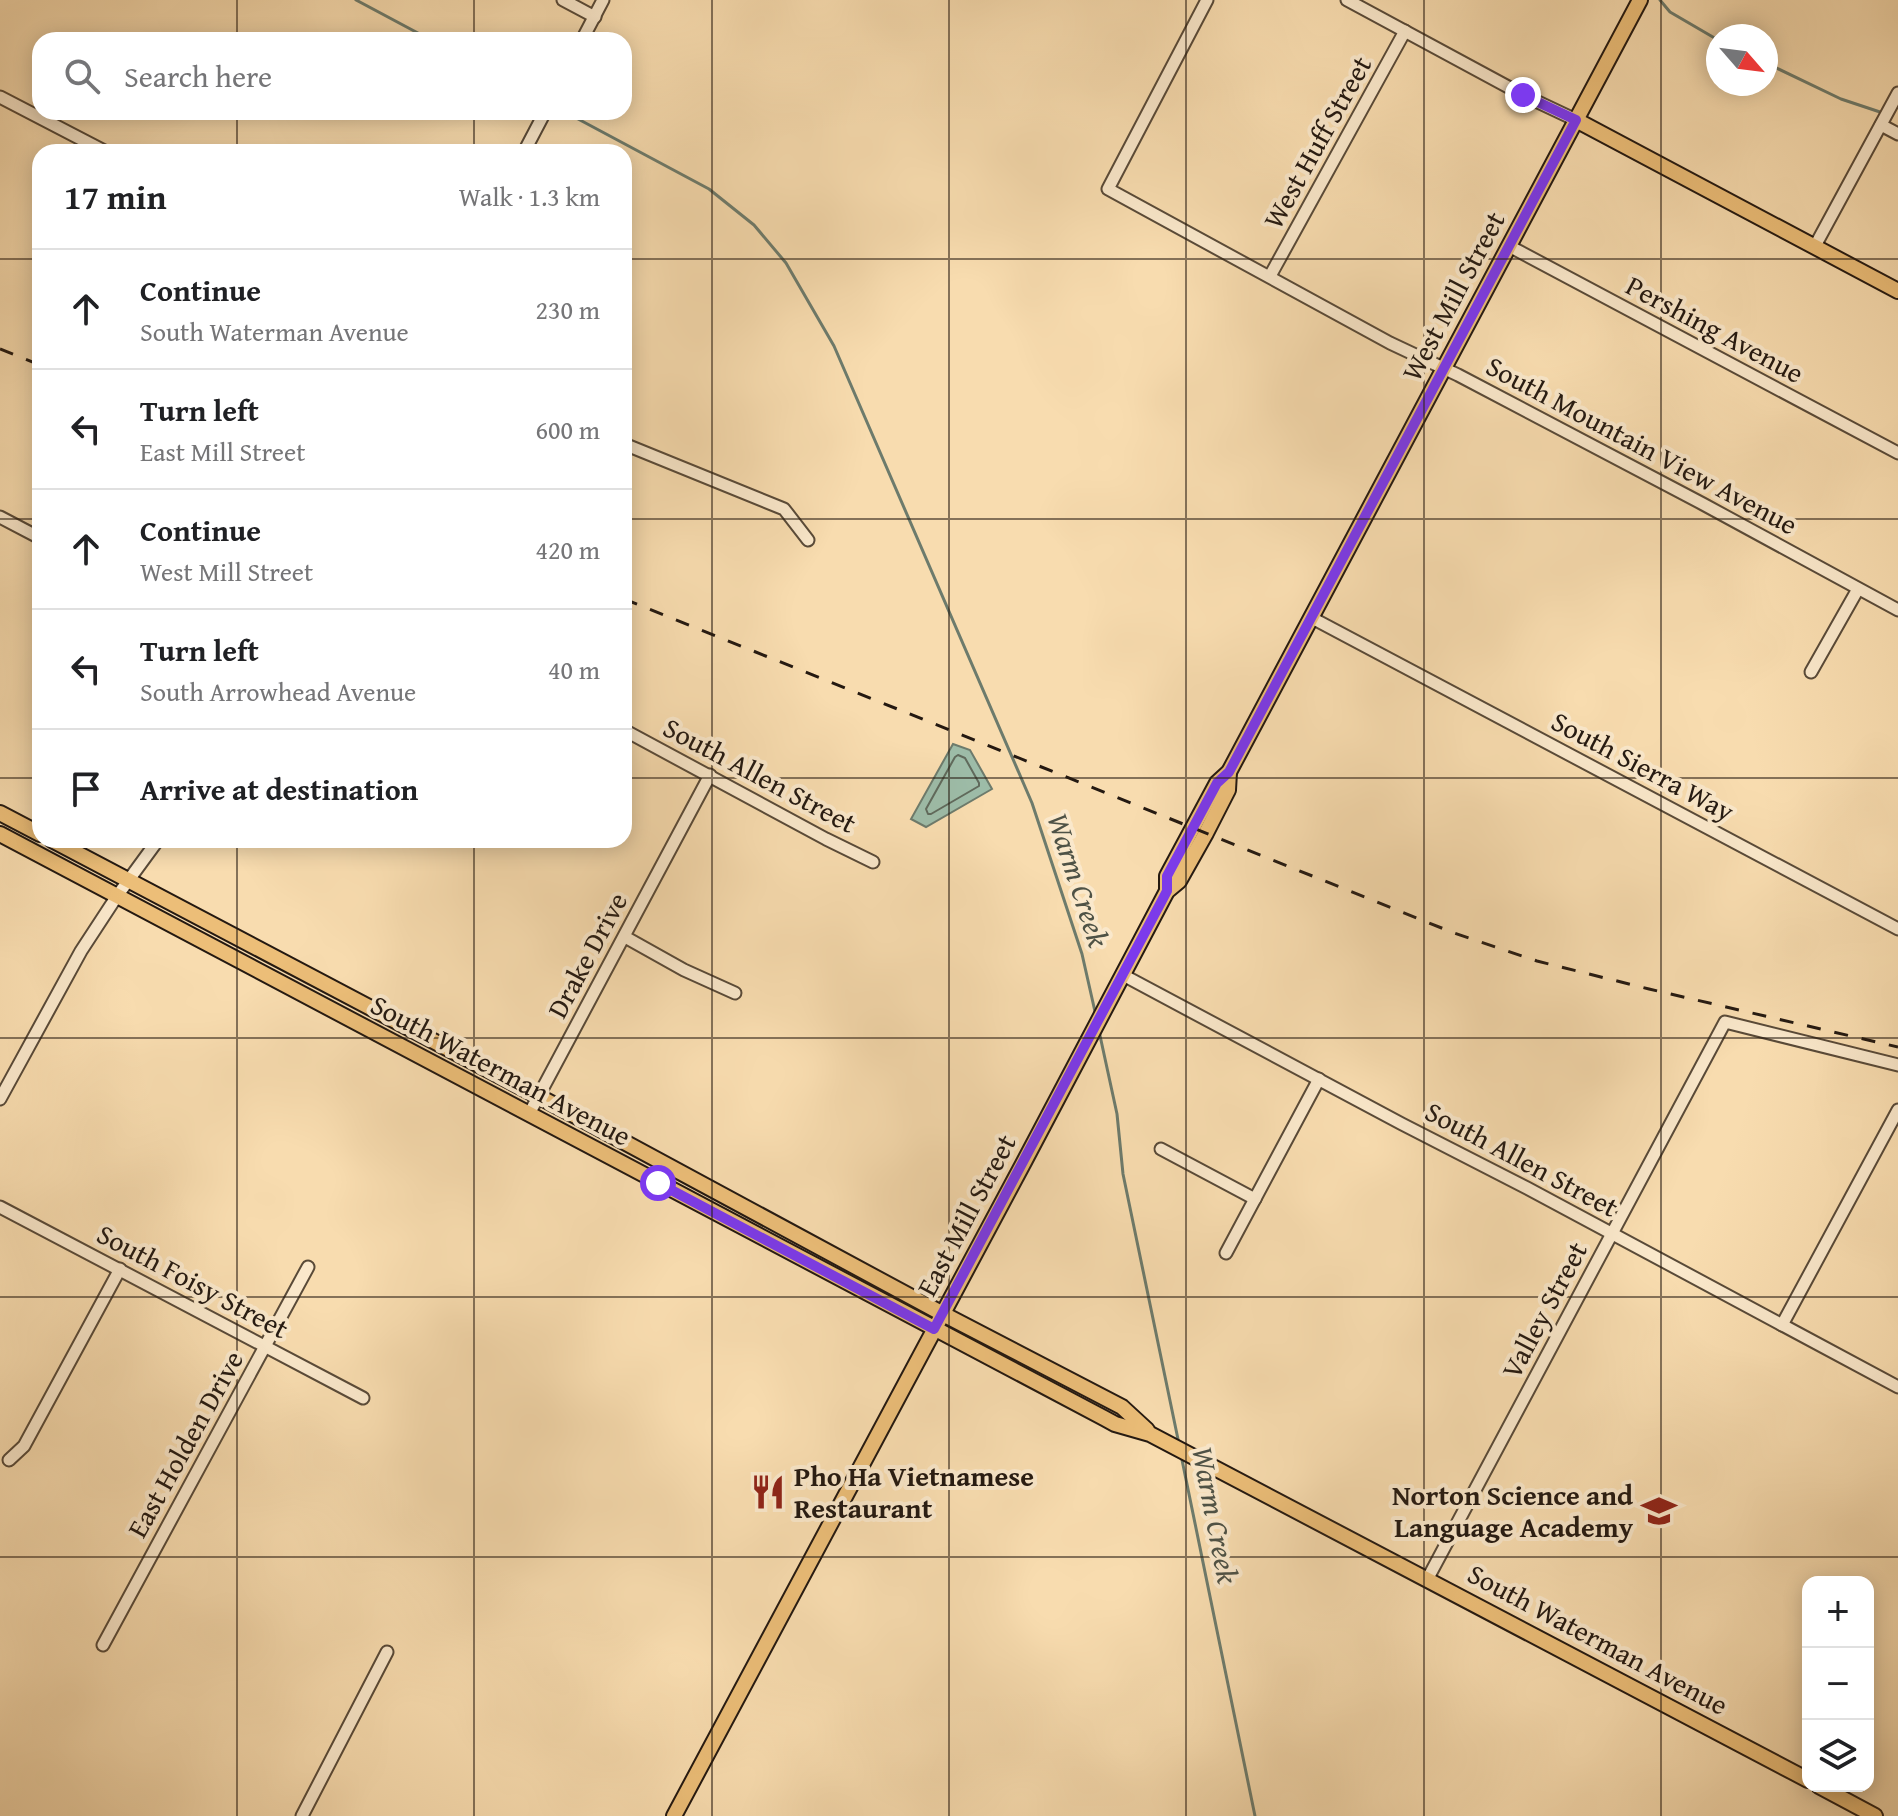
<!DOCTYPE html>
<html lang="en">
<head>
<meta charset="utf-8">
<style>
  body { margin:0; font-family:"Gentium Book Plus",serif; background:#f6f6f6; color:#202124 }
  .controls { position:absolute; right:24px; bottom:24px; display:grid; overflow:hidden; border-radius:16px; box-shadow:0 4px 20px #0003 }
  .controls button { width:72px; height:72px; display:grid; place-items:center; padding:0; border:0; border-bottom:2px solid #e0e0e0; background:#fff; color:#202124; font:40px sans-serif }
  .compass { position:absolute; left:1706px; top:24px; width:72px; height:72px; border-radius:50%; background:#fff; box-shadow:0 4px 20px #0003; rotate:118deg }
  .stop { position:absolute; width:24px; height:24px; margin:-18px; border:6px solid #7c3aed; border-radius:50%; background:#fff }
  .stop.end { background:#7c3aed; border-color:#fff; box-shadow:0 2px 8px #0008 }
  .list { margin:0; padding:0; list-style:none }
  h2 { display:flex; justify-content:space-between; align-items:center; height:104px; margin:0; padding:0 32px; font-size:34px }
  h2 small { font-size:26px; font-weight:400; color:#757577 }
  .list li { display:grid; grid-template-columns:52px 1fr auto; gap:24px; align-items:center; box-sizing:border-box; height:120px; padding:0 32px; border-top:2px solid #e0e0e0 }
  .list b { display:block; font-size:30px; white-space:nowrap }
  .list p { margin:0; font-size:26px; white-space:nowrap; color:#757577 }
  .list em { font-size:26px; font-style:normal; color:#757577 }
  .icon { flex:none; width:44px; height:44px; fill:none; stroke:currentColor; stroke-width:2; stroke-linecap:round; stroke-linejoin:round }
  .map { position:relative; flex:none; width:1898px; height:1816px; overflow:hidden }
  .search { position:absolute; background:#fff; box-shadow:0 4px 20px #0003; left:32px; top:32px; width:600px; height:88px; display:flex; align-items:center; gap:20px; box-sizing:border-box; padding:0 28px; border-radius:24px; color:#757577; font-size:30px }
  .panel { position:absolute; background:#fff; box-shadow:0 4px 20px #0003; left:32px; top:144px; width:600px; height:704px; border-radius:24px }
  .map>svg:first-child { display:block }
</style>
</head>
<body>
<div class="map">
<svg width="1898" height="1816" viewBox="0 0 1898 1816">
  <rect width="100%" height="100%" fill="#f8dcaf"/>
  <filter id="stains"><feTurbulence type="fractalNoise" baseFrequency=".0025" numOctaves="4"/><feColorMatrix values="0 0 0 0 .2 0 0 0 0 .09 0 0 0 0 .02 0 0 0 .5 -.17"/></filter>
  <radialGradient id="worn" r=".72"><stop offset=".6" stop-color="#630" stop-opacity="0"/><stop offset="1" stop-color="#630" stop-opacity=".3"/></radialGradient>
  <polygon fill="#9dbca8" stroke="#6d7b6c" stroke-width="2" points="953,744 970,750 992,789 926,827 911,819"/>
  <g fill="none" stroke-linecap="round" stroke-linejoin="round">
    <polygon stroke="#606a5c" stroke-width="2" points="958,755 965,758 979,783 979,786 931,814 928,814 926,809 955,757"/>
    <g stroke="#6d7b6c" stroke-width="3">
      <polyline points="356,0 431,40"/>
      <polyline points="1660,0 1670,12 1718,40"/>
      <polyline points="1766,63 1841,99 1883,113"/>
      <polyline points="565,112 709,189 754,225 786,263 834,346 1032,803 1082,954 1096,1016"/>
      <polyline points="1099,1031 1117,1114 1123,1174 1179,1444"/>
      <polyline points="1181,1455 1255,1816"/>
    </g>
    <g stroke="#594a38" stroke-width="15">
      <g id="minor">
        <polyline points="563,0 595,17"/>
        <polyline points="1207,0 1108,189 1390,343 1458,375 1703,504 1898,610"/>
        <polyline points="1347,0 1523,95 1576,120"/>
        <polyline points="582,40 603,0"/>
        <polyline points="0,97 106,152"/>
        <polyline points="1881,125 1898,134"/>
        <polyline points="524,152 545,112"/>
        <polyline points="1509,246 1898,453"/>
        <polyline points="1815,246 1898,93"/>
        <polyline points="1270,276 1405,31"/>
        <polyline points="624,444 784,509 808,540"/>
        <polyline points="0,517 40,538"/>
        <polyline points="1312,618 1898,929"/>
        <polyline points="1811,672 1858,589"/>
        <polyline points="624,730 826,839 873,862"/>
        <polyline points="625,937 684,970 735,993"/>
        <polyline points="1123,975 1402,1124 1527,1188 1898,1387"/>
        <polyline points="0,1099 81,951 117,896 158,840"/>
        <polyline points="529,1114 710,775"/>
        <polyline points="1161,1149 1255,1199"/>
        <polyline points="0,1207 363,1398"/>
        <polyline points="1226,1253 1319,1079"/>
        <polyline points="1782,1325 1898,1110"/>
        <polyline points="9,1460 24,1446 120,1269"/>
        <polyline points="1428,1578 1725,1022 1898,1065"/>
        <polyline points="103,1645 308,1267"/>
        <polyline points="302,1816 387,1652"/>
      </g>
    </g>
    <g stroke="#241911" stroke-width="18">
      <g id="major">
        <polyline points="1576,120 1898,291"/>
        <polyline points="0,813 40,834"/>
        <polyline points="0,834 1104,1418 1115,1424 1150,1434 1808,1780"/>
        <polyline points="52,840 589,1123 943,1314 1122,1407 1147,1430"/>
        <polyline points="1167,891 1167,876 1217,783 1229,772 1640,0"/>
        <polyline points="1819,1786 1875,1816"/>
        <polyline points="674,1816 1024,1162 1167,891 1179,881 1206,833 1228,790 1229,772"/>
      </g>
    </g>
    <use href="#minor" stroke="#fae8cb" stroke-width="11"/>
    <use href="#major" stroke="#ecbe78" stroke-width="14"/>
    <g stroke="#241911" stroke-width="3" stroke-dasharray="14 14" stroke-linecap="butt">
      <polyline points="0,349 40,365"/>
      <polyline points="624,599 1454,933 1537,961 1649,989 1898,1047"/>
    </g>
  </g>
  <g fill="none" stroke-linecap="round" stroke-linejoin="round">
    <polyline stroke="#7c3aed" stroke-width="10" points="658,1183 934,1329 1167,891 1167,876 1217,783 1229,772 1576,120 1523,95"/>
  </g>
  <path fill="none" stroke="#241911" stroke-width="2" stroke-opacity="0.55" d="M 237,0 L 237,40M 474,0 L 474,40M 712,0 L 712,1816M 949,0 L 949,1816M 1186,0 L 1186,1816M 1424,0 L 1424,1816M 1661,0 L 1661,1816M 237,112 L 237,152M 474,112 L 474,152M 0,259 L 40,259M 624,259 L 1898,259M 0,519 L 40,519M 624,519 L 1898,519M 0,778 L 40,778M 624,778 L 1898,778M 237,840 L 237,1816M 474,840 L 474,1816M 0,1038 L 1898,1038M 0,1297 L 1898,1297M 0,1557 L 1898,1557"/>
  <defs>
    <g id="restaurant-bare" transform="scale(2.76)"><path d="M-5-6h1v4h1v-4h1v4h1v-4h1v5L-1.5 .5V6h-2V.5L-5-1ZM5-6V6H3V1.5H1.5Q1.5-4 5-6Z" fill="#8f2418" stroke="#fae8cb" stroke-width="2.5" paint-order="stroke"/></g>
    <g id="school-bare" transform="scale(2.76)"><path d="M0-5L7-2L0 1L-7-2ZM-4 1L0 2.5L4 1V4Q0 6-4 4Z" fill="#8f2418" stroke="#fae8cb" stroke-width="2.5" paint-order="stroke"/></g>
  </defs>
  <g fill-rule="evenodd">
    <use href="#restaurant-bare" x="768" y="1492"/>
    <use href="#school-bare" x="1659" y="1511"/>
  </g>
  <g text-anchor="middle" stroke-width="8" stroke-linejoin="round" paint-order="stroke">
    <g font-size="28" fill="#241911" stroke="#fae8cb">
      <text transform="translate(1317 142) rotate(-61)" y="10">West Huff Street</text>
      <text transform="translate(1453 296) rotate(-62)" y="10">West Mill Street</text>
      <text transform="translate(1715 329) rotate(28)" y="10">Pershing Avenue</text>
      <text transform="translate(1642 445) rotate(28)" y="10">South Mountain View Avenue</text>
      <text transform="translate(1643 766) rotate(28)" y="10">South Sierra Way</text>
      <text transform="translate(760 775) rotate(28)" y="10">South Allen Street</text>
      <text transform="translate(587 955) rotate(-62)" y="10">Drake Drive</text>
      <text transform="translate(501 1070) rotate(28)" y="10">South Waterman Avenue</text>
      <text transform="translate(1522 1159) rotate(28)" y="10">South Allen Street</text>
      <text transform="translate(966 1215) rotate(-62)" y="10">East Mill Street</text>
      <text transform="translate(193 1281) rotate(28)" y="10">South Foisy Street</text>
      <text transform="translate(1544 1310) rotate(-62)" y="10">Valley Street</text>
      <text transform="translate(185 1444) rotate(-61)" y="10">East Holden Drive</text>
      <text transform="translate(1598 1639) rotate(28)" y="10">South Waterman Avenue</text>
    </g>
    <g font-size="28" font-weight="bold" fill="#241911" stroke="#fae8cb" text-anchor="start">
      <text x="794" y="1486">Pho Ha Vietnamese<tspan x="794" dy="32">Restaurant</tspan></text>
      <text x="1633" y="1505" text-anchor="end">Norton Science and<tspan x="1633" dy="32">Language Academy</tspan></text>
    </g>
    <g font-size="30" font-style="italic" fill="#4e5246" stroke="#fae8cb">
      <text transform="translate(1078 880) rotate(72)" y="10">Warm Creek</text>
      <text transform="translate(1215 1515) rotate(79)" y="10">Warm Creek</text>
    </g>
  </g>
  <rect width="100%" height="100%" filter="url(#stains)"/>
  <rect width="100%" height="100%" fill="url(#worn)"/>
</svg>
<div class="controls">
<button>+</button>
<button>−</button>
<button><svg class="icon" aria-label="layers" viewBox="0 0 24 24"><path d="M12 4l9 5-9 5-9-5zM3 14l9 5 9-5"/></svg></button>
</div>
<svg class="compass" viewBox="-18 -18 36 36"><path d="M0-13l5 13h-10z" fill="#e53935"/><path d="M0 13l5-13h-10z" fill="#757577"/></svg>
<div class="stop" style="left:658px;top:1183px"></div>
<div class="stop end" style="left:1523px;top:95px"></div>
<div class="search"><svg class="icon" aria-label="search" viewBox="0 0 24 24"><circle cx="10" cy="10" r="6"/><path d="M15 15l6 6"/></svg>Search here</div>
<section class="panel">
<h2>17 min<small>Walk · 1.3 km</small></h2>
<ul class="list">
<li><svg class="icon" aria-label="ahead" viewBox="0 0 24 24"><path d="M12 20V5M6 11l6-6 6 6"/></svg><div><b>Continue</b><p>South Waterman Avenue</p></div><em>230 m</em></li>
<li><svg class="icon" aria-label="left" viewBox="0 0 24 24"><path d="M17 20v-9H6M10 6l-5 5 5 5"/></svg><div><b>Turn left</b><p>East Mill Street</p></div><em>600 m</em></li>
<li><svg class="icon" aria-label="ahead" viewBox="0 0 24 24"><path d="M12 20V5M6 11l6-6 6 6"/></svg><div><b>Continue</b><p>West Mill Street</p></div><em>420 m</em></li>
<li><svg class="icon" aria-label="left" viewBox="0 0 24 24"><path d="M17 20v-9H6M10 6l-5 5 5 5"/></svg><div><b>Turn left</b><p>South Arrowhead Avenue</p></div><em>40 m</em></li>
<li><svg class="icon" aria-label="arrive" viewBox="0 0 24 24"><path d="M6 21V4h12l-3 4 3 4H6"/></svg><div><b>Arrive at destination</b></div></li>
</ul>
</section>
</div>
</body>
</html>
